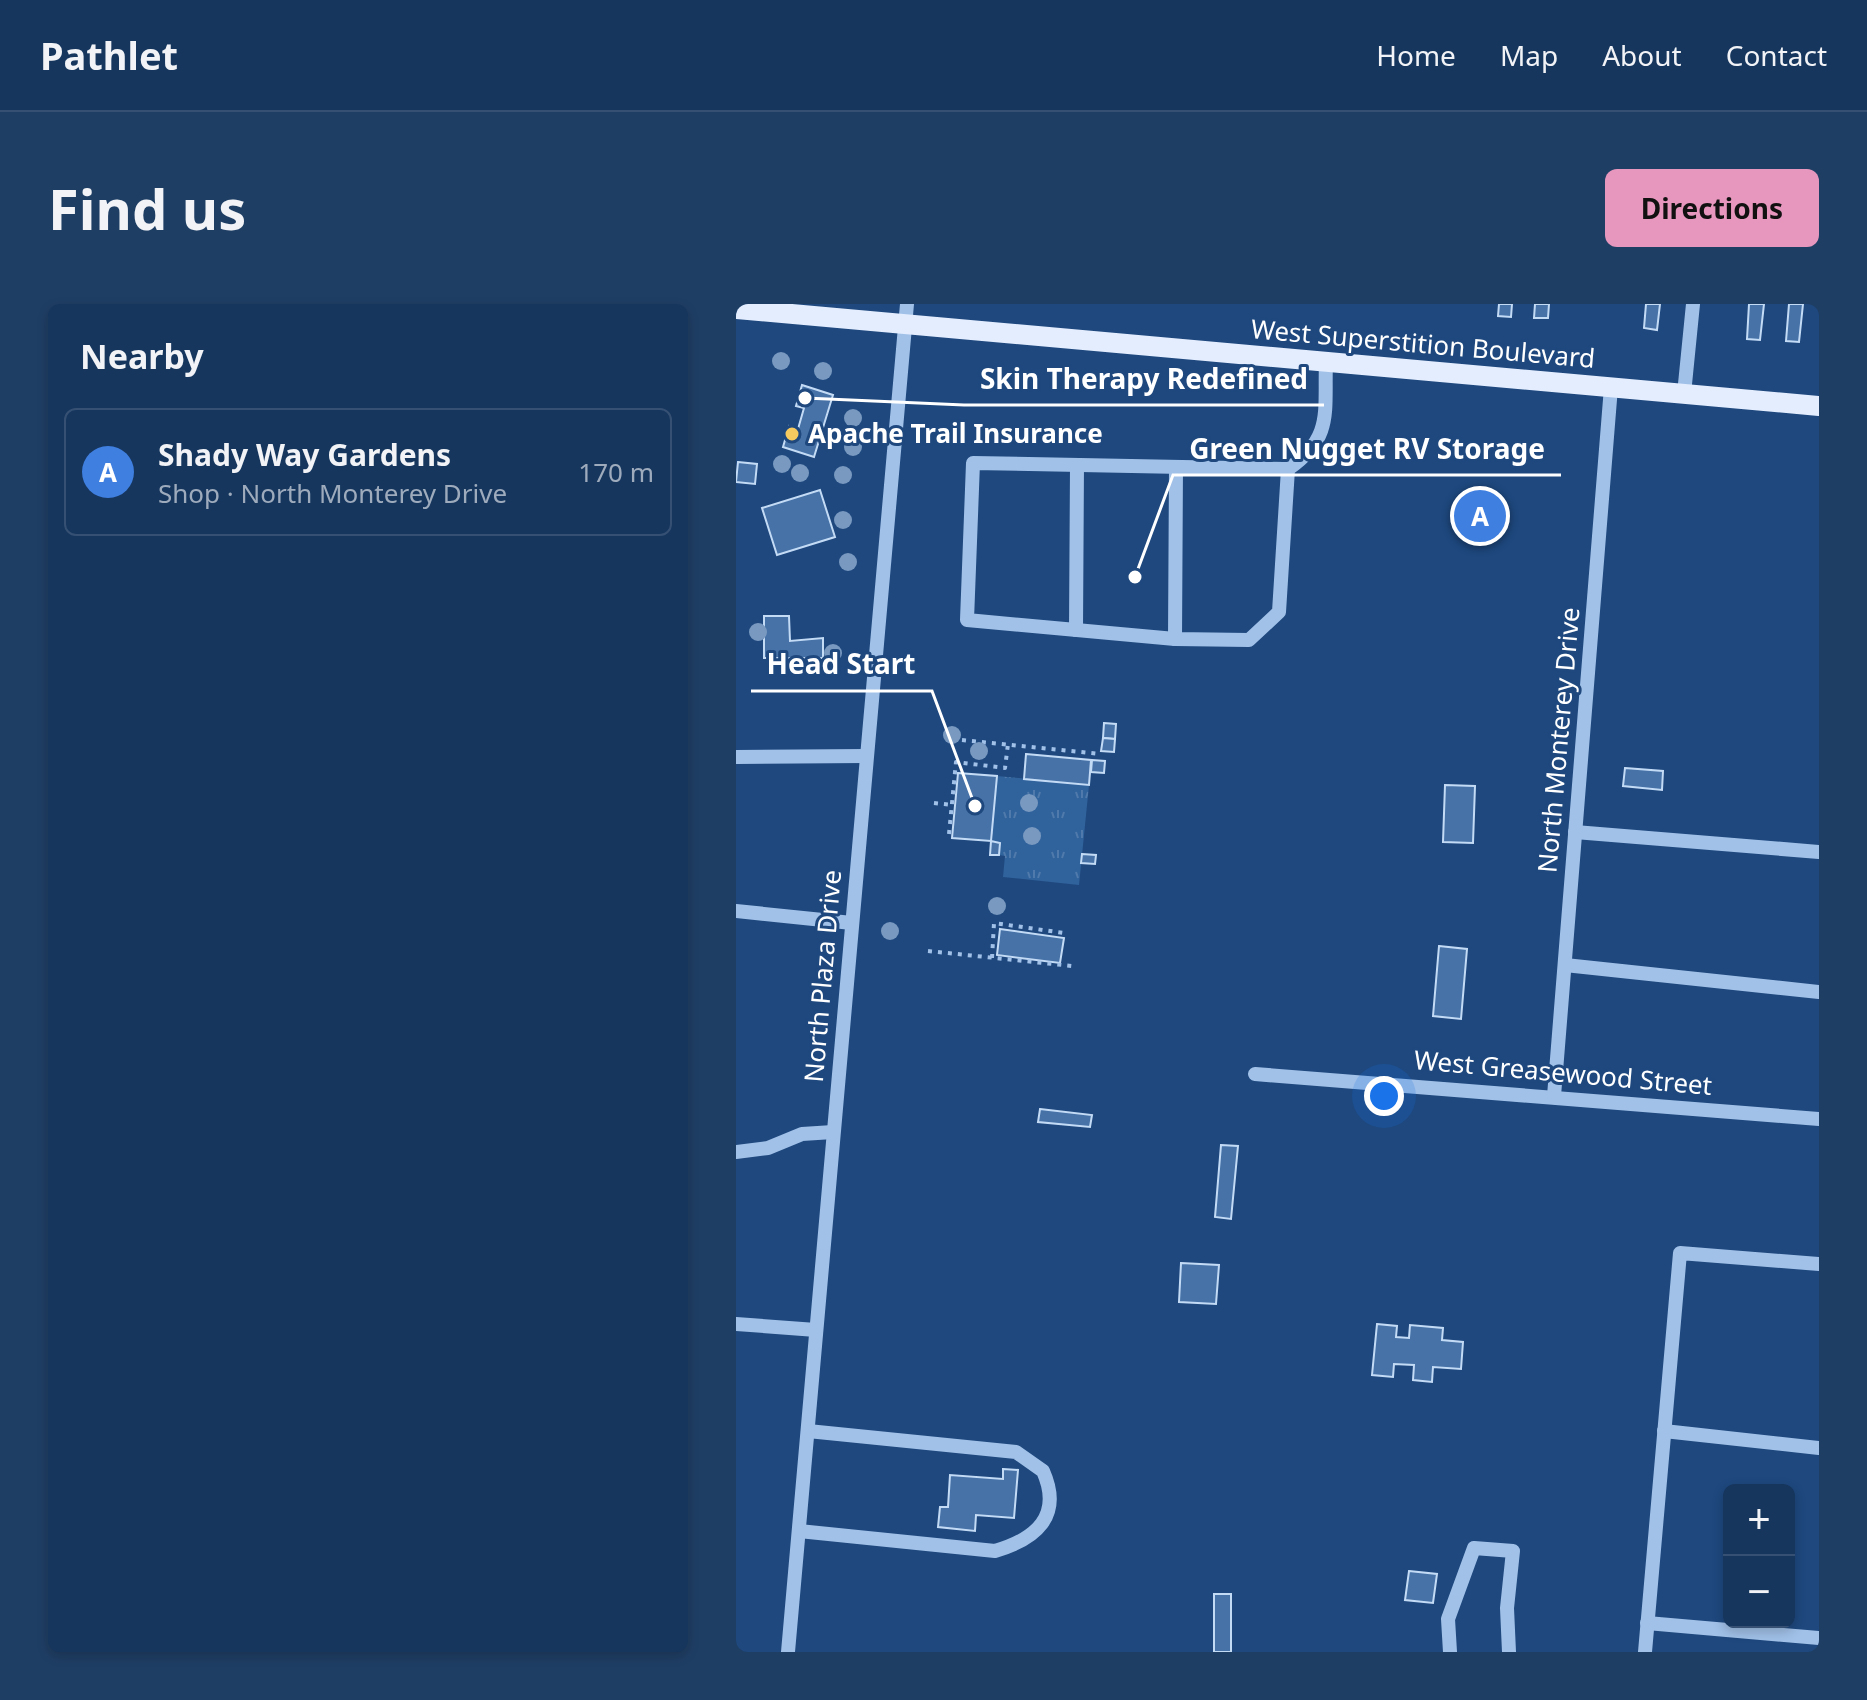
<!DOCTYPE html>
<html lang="en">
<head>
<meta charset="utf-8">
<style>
  body { margin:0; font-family:"Noto Sans",sans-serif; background:#1f3e64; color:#f1f3f6 }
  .controls { position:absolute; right:24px; bottom:24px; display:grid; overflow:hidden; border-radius:12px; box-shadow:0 4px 12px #0003 }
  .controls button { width:72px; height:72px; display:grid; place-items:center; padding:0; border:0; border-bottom:2px solid #355073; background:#16365e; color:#f1f3f6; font:40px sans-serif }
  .you { position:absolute; left:648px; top:792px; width:28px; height:28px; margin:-20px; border:6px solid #fff; border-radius:50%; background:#1a73e8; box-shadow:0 0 0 12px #1a73e833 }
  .badge { display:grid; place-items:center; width:52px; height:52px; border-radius:50%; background:#e797bd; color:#fff; font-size:26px; font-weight:700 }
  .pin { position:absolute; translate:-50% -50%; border:4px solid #fff; box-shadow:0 2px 8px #0006 }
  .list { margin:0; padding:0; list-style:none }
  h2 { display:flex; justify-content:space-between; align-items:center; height:104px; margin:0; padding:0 32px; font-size:34px }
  h2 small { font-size:26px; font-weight:400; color:#9eabbc }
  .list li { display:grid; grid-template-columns:52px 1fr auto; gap:24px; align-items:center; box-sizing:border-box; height:128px; margin:0 16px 16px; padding:0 16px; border:2px solid #355073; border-radius:12px }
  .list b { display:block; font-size:30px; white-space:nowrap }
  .list p { margin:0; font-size:26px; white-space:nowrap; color:#9eabbc }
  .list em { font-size:26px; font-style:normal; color:#9eabbc }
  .map { position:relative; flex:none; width:1083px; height:1348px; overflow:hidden; border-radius:12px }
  header { display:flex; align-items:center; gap:48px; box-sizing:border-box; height:112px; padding:0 40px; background:#16365e; border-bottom:2px solid #355073 }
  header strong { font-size:38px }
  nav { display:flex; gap:44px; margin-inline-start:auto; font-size:28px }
  .intro { display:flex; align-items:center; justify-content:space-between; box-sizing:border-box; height:192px; padding:0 48px }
  h1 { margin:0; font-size:56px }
  .button { padding:20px 36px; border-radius:12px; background:#e797bd; color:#111; font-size:28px; font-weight:700 }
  main { display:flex; gap:48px; padding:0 48px }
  aside { flex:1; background:#16365e; border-radius:12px; box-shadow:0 4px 12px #0003 }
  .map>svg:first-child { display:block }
</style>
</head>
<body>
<header>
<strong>Pathlet</strong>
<nav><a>Home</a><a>Map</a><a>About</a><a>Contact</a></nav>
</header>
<div class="intro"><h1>Find us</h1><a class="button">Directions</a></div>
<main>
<aside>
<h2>Nearby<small></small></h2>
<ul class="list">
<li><span class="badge" style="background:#3f7fe0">A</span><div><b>Shady Way Gardens</b><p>Shop · North Monterey Drive</p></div><em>170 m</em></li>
</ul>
</aside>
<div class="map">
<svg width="1083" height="1348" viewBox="0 0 1083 1348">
  <defs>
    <pattern id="grass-tufts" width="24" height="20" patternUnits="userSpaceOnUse" patternTransform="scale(2)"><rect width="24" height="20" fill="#30629c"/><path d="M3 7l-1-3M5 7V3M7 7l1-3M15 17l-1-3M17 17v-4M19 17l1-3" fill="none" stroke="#4f7aab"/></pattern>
  </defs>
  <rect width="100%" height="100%" fill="#1e487e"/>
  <polygon fill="url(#grass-tufts)" points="261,472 353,481 343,581 267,573 269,552 263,551 264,539 255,537"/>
  <g fill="#4672a7" stroke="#c4dbf6" stroke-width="2">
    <polygon points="763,0 776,0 775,13 762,12"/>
    <polygon points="799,0 813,0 812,14 798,14"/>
    <polygon points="910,0 924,0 921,26 908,24"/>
    <polygon points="1013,0 1028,0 1024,36 1011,35"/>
    <polygon points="1053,0 1067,0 1063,38 1050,37"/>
    <polygon points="66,81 97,91 78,153 47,143 53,122 62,125 68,104 60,102"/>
    <polygon points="2,158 21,160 19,180 0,178"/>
    <polygon points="84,186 99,233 41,251 26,204"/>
    <polygon points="730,201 759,203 758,223 729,222"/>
    <polygon points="28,312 53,312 54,337 87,334 87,354 28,354"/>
    <polygon points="368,419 380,420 379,435 367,434"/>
    <polygon points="367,434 379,435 378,448 365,447"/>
    <polygon points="290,450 355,456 353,481 288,475"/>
    <polygon points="356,456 369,457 368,469 355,468"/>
    <polygon points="889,464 927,467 926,486 887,482"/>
    <polygon points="222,469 261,472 255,537 216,534"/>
    <polygon points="709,481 739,482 737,539 707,538"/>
    <polygon points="255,537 264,539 263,551 254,551"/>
    <polygon points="346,550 360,551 359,560 345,559"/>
    <polygon points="264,625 328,634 324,659 261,651"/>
    <polygon points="703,642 731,645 725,715 697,712"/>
    <polygon points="304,805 356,811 354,823 302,818"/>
    <polygon points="485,841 502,842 495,915 479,913"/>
    <polygon points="445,959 483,961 480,1000 443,998"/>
    <polygon points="641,1020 661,1022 660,1033 673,1034 674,1021 707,1024 706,1036 727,1038 725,1065 697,1063 696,1078 677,1076 678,1061 658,1060 657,1073 636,1071"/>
    <polygon points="267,1165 282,1166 278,1214 240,1211 239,1227 202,1223 204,1203 212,1203 214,1171 267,1175"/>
    <polygon points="673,1267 701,1270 697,1299 669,1296"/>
    <rect x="478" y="1290" width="17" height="58"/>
  </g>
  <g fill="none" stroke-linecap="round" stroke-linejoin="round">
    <g stroke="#a1c1e8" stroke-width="4" stroke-dasharray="4 6" stroke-linecap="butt">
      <polyline points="226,436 365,450"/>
      <polyline points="198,499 216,501"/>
      <polyline points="213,530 220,458 269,464 272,440"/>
      <polyline points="192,647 336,662"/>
      <polyline points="256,654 258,619 328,629"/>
    </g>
    <g stroke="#a1c1e8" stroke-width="14">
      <polyline points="948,90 957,0"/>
      <path d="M 552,165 L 237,159 L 231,316 L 439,335 L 513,336 L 543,308 L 552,165 C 598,133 588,108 590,57"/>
      <polyline points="340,326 341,161"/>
      <polyline points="439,335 440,163"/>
      <polyline points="0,453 130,452"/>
      <polyline points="839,528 1083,548"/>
      <polyline points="0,607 116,619"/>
      <polyline points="829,661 1083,688"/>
      <polyline points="519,770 1083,815"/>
      <polyline points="818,792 875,83"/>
      <polyline points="0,848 32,844 66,830 97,828"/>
      <polyline points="0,1020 80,1026"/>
      <polyline points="928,1127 1083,1144"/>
      <path d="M 63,1227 L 259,1247 C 300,1235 327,1212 307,1167 L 280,1148 L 72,1127"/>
      <polyline points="911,1319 1083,1334"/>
      <polyline points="52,1348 171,0"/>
      <polyline points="714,1348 712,1315 738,1244 777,1247 771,1304 773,1348"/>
      <polyline points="909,1348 944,949 1083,960"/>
    </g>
    <polyline stroke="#e3edfe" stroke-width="20" points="0,5 1083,102"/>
  </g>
  <g fill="#7999c0">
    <circle cx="45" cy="57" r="9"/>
    <circle cx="87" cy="67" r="9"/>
    <circle cx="117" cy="114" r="9"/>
    <circle cx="117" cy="143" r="9"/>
    <circle cx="46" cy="160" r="9"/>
    <circle cx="64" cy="169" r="9"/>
    <circle cx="107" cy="171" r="9"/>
    <circle cx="107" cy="216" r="9"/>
    <circle cx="112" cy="258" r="9"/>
    <circle cx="22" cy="328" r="9"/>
    <circle cx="97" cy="349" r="9"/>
    <circle cx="216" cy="431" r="9"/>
    <circle cx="243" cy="447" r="9"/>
    <circle cx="293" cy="499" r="9"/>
    <circle cx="296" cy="532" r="9"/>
    <circle cx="261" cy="602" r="9"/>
    <circle cx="154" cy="627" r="9"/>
  </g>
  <circle fill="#f7ca60" stroke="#1e487e" stroke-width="3" cx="56" cy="130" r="8"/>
  <g text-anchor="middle" stroke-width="6" stroke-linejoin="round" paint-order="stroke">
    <g font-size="26" fill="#fff" stroke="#1e487e">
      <text transform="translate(687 40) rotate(5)" y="9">West Superstition Boulevard</text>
      <text transform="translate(823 436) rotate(-85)" y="9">North Monterey Drive</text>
      <text transform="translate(87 672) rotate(-85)" y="9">North Plaza Drive</text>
      <text transform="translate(827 769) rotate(5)" y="9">West Greasewood Street</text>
    </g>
    <g font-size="26" font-weight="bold" fill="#fff" stroke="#1e487e" text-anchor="start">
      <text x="72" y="139">Apache Trail Insurance</text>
    </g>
  </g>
  <path fill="none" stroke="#fff" stroke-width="3" d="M69 94L228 101H588M399 273L437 171H825M239 502L196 387H15"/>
  <g fill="#fff" stroke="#1e487e" stroke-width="3">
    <circle cx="69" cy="94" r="8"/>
    <circle cx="399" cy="273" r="8"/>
    <circle cx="239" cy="502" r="8"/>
  </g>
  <g font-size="28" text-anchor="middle" font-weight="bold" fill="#fff" stroke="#1e487e" stroke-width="6" stroke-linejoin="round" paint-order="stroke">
    <text x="408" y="85">Skin Therapy Redefined</text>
    <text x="631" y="155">Green Nugget RV Storage</text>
    <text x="105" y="370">Head Start</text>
  </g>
</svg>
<div class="controls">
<button>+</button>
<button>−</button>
</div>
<div class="you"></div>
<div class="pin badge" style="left:744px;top:212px;background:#3f7fe0">A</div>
</div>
</main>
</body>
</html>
